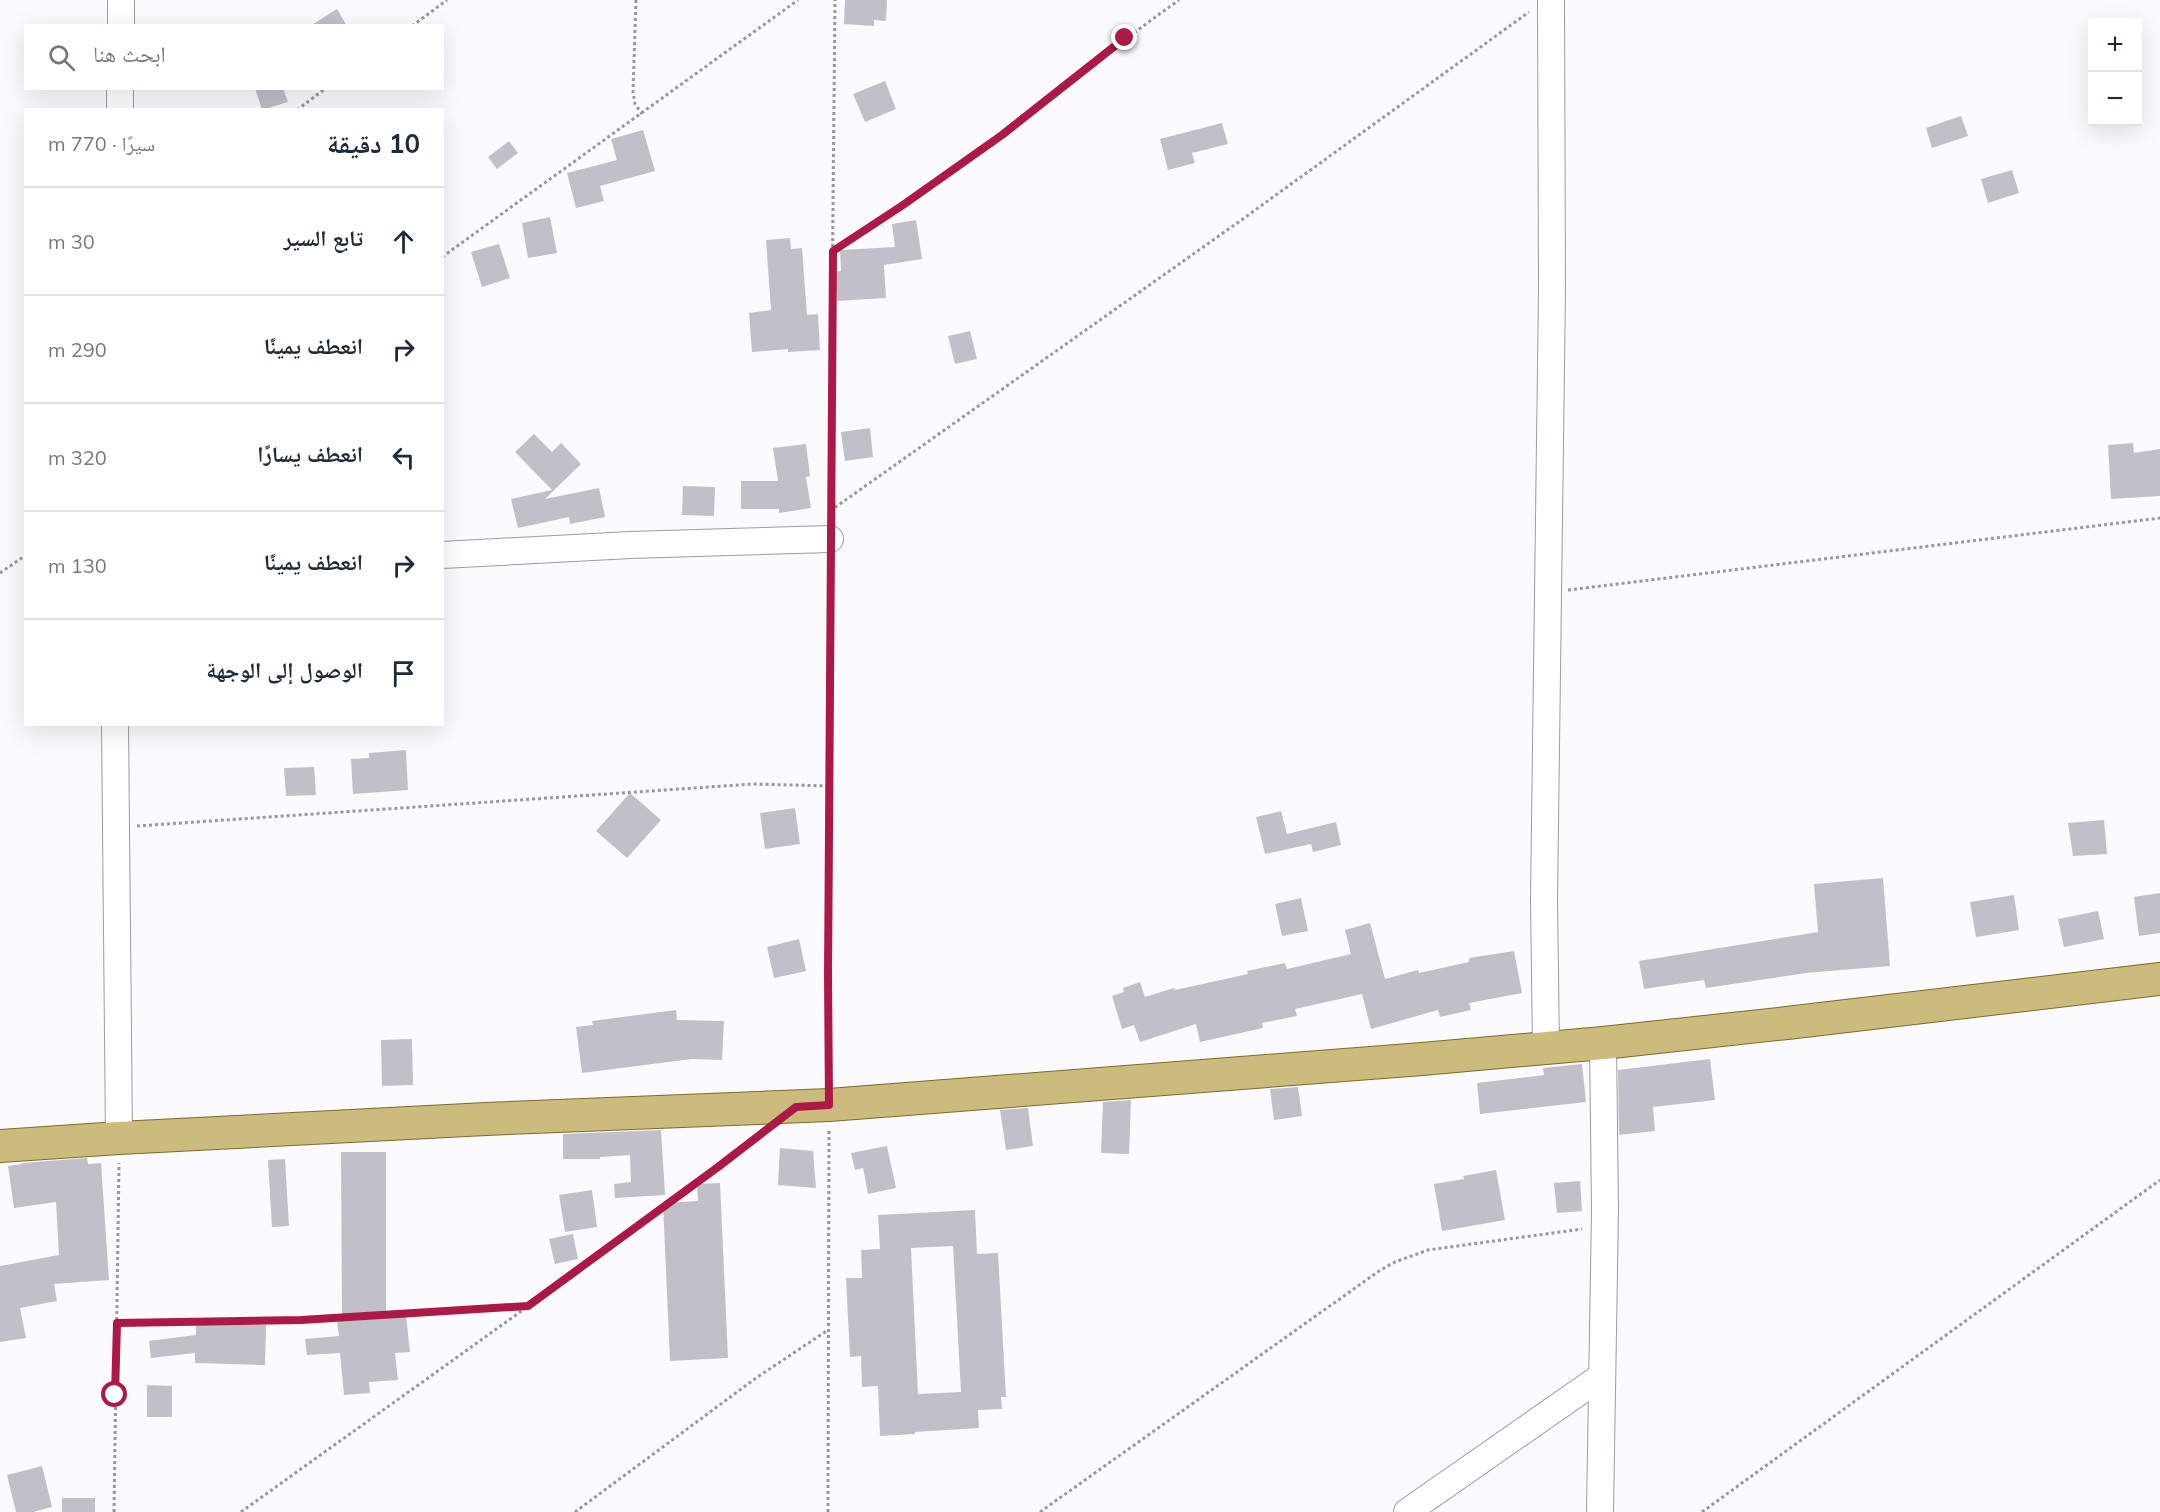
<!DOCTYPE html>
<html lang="ar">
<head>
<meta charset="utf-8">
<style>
  body { margin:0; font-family:Mulish,"Noto Naskh Arabic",sans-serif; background:#f6f6f7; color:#1f2937; direction:rtl }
  .controls { position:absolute; right:18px; top:18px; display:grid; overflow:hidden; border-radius:0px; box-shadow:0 6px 24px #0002 }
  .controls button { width:54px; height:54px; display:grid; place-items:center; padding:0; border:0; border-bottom:2px solid #e0e1e3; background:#fff; color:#1f2937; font:30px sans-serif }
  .stop { position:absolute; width:18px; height:18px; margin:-14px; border:4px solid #ac1946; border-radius:50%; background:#fff }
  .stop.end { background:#ac1946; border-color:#fff; box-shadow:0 2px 6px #0008 }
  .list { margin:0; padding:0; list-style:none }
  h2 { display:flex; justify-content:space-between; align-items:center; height:78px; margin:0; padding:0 24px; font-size:26px }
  h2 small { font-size:20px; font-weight:400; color:#747a83 }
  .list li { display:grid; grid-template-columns:39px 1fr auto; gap:18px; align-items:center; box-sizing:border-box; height:108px; padding:0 24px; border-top:2px solid #e0e1e3 }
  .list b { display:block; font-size:22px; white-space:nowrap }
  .list em { font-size:20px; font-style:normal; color:#747a83 }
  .icon { flex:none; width:33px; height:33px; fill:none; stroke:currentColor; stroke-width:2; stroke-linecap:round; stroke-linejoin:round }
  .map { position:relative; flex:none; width:2160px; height:1512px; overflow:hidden; direction:ltr }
  .search { position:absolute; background:#fff; box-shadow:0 6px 24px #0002; left:24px; top:24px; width:420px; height:66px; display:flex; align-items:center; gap:15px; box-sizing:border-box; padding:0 21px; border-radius:0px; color:#747a83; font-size:22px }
  .panel { position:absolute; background:#fff; box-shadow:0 6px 24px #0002; left:24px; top:108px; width:420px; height:618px; border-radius:0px; direction:rtl }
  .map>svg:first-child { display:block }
</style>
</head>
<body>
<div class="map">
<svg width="2160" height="1512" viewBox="0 0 2160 1512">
  <rect width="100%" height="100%" fill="#fbfafe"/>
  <g fill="#c1c0c9" fill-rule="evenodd">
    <polygon points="845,0 887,0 886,21 874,20 874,26 844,24"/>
    <polygon points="337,9 347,26 310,26"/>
    <polygon points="885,81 896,109 865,122 853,94"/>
    <polygon points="255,88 283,88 288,102 262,110"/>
    <polygon points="1961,116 1968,136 1932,148 1926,128"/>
    <polygon points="1222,123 1228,144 1192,153 1195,163 1168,170 1160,139"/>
    <polygon points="643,130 655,171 600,186 604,201 576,208 567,173 617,160 611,139"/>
    <polygon points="509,141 518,153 497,169 488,157"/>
    <polygon points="2012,170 2019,193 1988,203 1981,179"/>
    <polygon points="550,217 557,253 528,258 522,223"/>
    <polygon points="916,220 922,259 884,265 886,298 837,301 835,272 841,271 840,250 895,247 892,224"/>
    <polygon points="790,238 791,249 802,248 807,315 818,314 820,350 788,352 788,349 752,352 749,313 771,310 766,240"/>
    <polygon points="499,244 510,278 482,287 471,252"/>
    <polygon points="970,331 977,359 955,364 948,336"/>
    <polygon points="870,428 873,457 845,461 841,432"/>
    <polygon points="534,434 552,452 561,443 581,464 545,499 599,488 605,517 570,524 569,517 518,528 511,499 552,490 515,452"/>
    <polygon points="2133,443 2134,453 2160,449 2160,496 2111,499 2108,445"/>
    <polygon points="806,444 810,476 806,477 811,508 779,513 779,509 741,509 741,481 778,481 773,448"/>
    <polygon points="683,486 715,487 714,516 682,515"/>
    <polygon points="406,750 408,790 353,794 351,759 369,758 369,753"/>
    <polygon points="314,767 316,795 286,796 284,768"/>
    <polygon points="630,793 661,820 627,858 596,831"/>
    <polygon points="795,808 800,844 765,849 760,813"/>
    <polygon points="1281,811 1287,834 1336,822 1341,845 1313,852 1311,844 1265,854 1256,817"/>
    <polygon points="2104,820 2107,854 2073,856 2068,823"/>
    <polygon points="1883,878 1890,966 1806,973 1706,988 1704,980 1644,989 1639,961 1818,932 1814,884"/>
    <polygon points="2160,893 2160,933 2139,936 2134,897"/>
    <polygon points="2014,895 2019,930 1976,937 1970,902"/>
    <polygon points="1301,898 1308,931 1282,936 1275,904"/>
    <polygon points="2098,911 2104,939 2064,947 2058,919"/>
    <polygon points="1370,923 1385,979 1418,970 1419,973 1469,962 1469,958 1514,951 1522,993 1469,1003 1471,1010 1440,1017 1438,1010 1371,1029 1362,994 1295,1009 1297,1016 1262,1023 1263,1028 1200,1042 1196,1024 1140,1042 1134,1025 1122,1029 1112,996 1124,992 1123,988 1140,982 1145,997 1174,988 1175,990 1248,974 1247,971 1285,963 1287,969 1351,954 1345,930"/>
    <polygon points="799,939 806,971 774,978 767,947"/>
    <polygon points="676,1010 677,1020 724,1021 722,1060 692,1059 582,1073 576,1027 593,1025 592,1021"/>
    <polygon points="412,1039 413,1085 382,1086 381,1040"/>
    <polygon points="1710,1059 1715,1100 1653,1107 1655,1131 1619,1135 1618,1070"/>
    <polygon points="1582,1064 1586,1102 1480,1114 1477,1083 1544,1075 1543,1068"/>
    <polygon points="1298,1087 1302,1116 1274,1120 1270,1089"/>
    <polygon points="1131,1100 1129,1154 1101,1153 1103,1102"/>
    <polygon points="1028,1108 1033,1146 1006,1150 1000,1110"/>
    <polygon points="661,1130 665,1195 615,1198 614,1184 631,1182 630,1155 600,1157 600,1159 563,1159 563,1134"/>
    <polygon points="887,1146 896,1188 868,1194 863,1168 855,1170 851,1153"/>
    <polygon points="780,1148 813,1151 816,1188 778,1185"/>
    <polygon points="341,1152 386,1152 386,1317 406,1315 410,1352 395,1353 398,1380 369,1382 370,1393 344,1395 340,1353 307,1355 305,1339 339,1336 337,1322 342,1321"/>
    <polygon points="87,1158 88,1164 101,1163 109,1280 54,1284 57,1301 20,1308 26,1338 0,1342 0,1266 59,1255 56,1202 14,1208 8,1166 22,1164 22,1163"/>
    <polygon points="285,1159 289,1226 272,1227 268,1160"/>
    <polygon points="1496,1170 1505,1220 1442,1231 1434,1184 1464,1179 1463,1176"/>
    <polygon points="1580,1181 1582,1211 1557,1213 1554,1183"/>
    <polygon points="720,1183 728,1358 670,1361 663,1203 698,1201 697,1184"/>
    <polygon points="592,1190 597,1227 565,1232 559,1195"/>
    <path d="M 975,1210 L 977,1254 L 998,1253 L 1006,1397 L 1001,1397 L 1002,1409 L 978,1410 L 979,1428 L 915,1432 L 915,1434 L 880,1436 L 878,1386 L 862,1387 L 861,1356 L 850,1357 L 846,1278 L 862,1278 L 861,1250 L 880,1249 L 878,1215 ZM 953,1246 L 961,1392 L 918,1394 L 911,1248 Z"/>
    <polygon points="573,1234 578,1259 555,1264 549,1239"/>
    <polygon points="196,1323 266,1325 265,1365 195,1363 195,1353 151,1358 149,1341 196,1335"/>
    <polygon points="147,1385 172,1386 172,1417 147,1417"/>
    <polygon points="42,1466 52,1507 33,1512 16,1512 7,1475"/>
    <rect x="62" y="1498" width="33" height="14"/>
  </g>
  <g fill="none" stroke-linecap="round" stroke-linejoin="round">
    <g stroke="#9d9ca4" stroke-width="28">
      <g id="minor">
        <polyline points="121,26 121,0"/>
        <polyline points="120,110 120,88"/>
        <polyline points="442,555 630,545 830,539"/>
        <polyline points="115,724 119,1138"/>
        <polyline points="1546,1048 1544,900 1552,289 1551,0"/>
        <polyline points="1407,1512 1602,1376"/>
        <polyline points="1600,1512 1605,1210 1603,1043"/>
      </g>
    </g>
    <g stroke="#7d6b29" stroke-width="34">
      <polyline id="major" points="0,1146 119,1138 486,1119 829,1105 1422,1059 1603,1043 1787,1023 2160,979"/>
    </g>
    <g stroke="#98979b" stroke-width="3" stroke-dasharray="3 3" stroke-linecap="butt">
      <polyline points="636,0 633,92 635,104 642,114"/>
      <polyline points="412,26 447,0"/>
      <polyline points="297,110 326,88"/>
      <path d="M 833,251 C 890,214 947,176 1002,135 C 1061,91 1118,43 1179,0"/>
      <polyline points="442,257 798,0"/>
      <polyline points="830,511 1240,221 1529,12"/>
      <polyline points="830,517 835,0"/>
      <polyline points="0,573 26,555"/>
      <polyline points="1568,590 2160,518"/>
      <polyline points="137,826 753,784 829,786"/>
      <polyline points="829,1081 830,560"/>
      <polyline points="117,1323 301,1320 528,1306 718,1167 762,1133"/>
      <polyline points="114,1512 119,1163"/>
      <polyline points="241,1512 527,1307"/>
      <polyline points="575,1512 756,1378 828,1330"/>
      <polyline points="828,1512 829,1130"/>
      <polyline points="1040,1512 1379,1271 1395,1262 1428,1250 1582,1229"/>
      <polyline points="1702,1512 2160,1180"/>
    </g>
    <use href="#minor" stroke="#fff" stroke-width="26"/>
    <use href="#major" stroke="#cbbb7d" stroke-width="32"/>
  </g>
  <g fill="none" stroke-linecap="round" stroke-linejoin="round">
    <polyline stroke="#ac1946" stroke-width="8" points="115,1395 117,1323 301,1320 528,1306 718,1167 796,1107 829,1105 828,975 833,251 903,205 1002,135 1125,38"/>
  </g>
</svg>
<div class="controls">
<button>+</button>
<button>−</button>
</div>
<div class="stop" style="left:115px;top:1395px"></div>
<div class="stop end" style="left:1125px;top:38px"></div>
<div class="search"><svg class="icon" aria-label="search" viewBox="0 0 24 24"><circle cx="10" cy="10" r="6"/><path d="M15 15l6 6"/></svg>ابحث هنا</div>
<section class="panel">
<h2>10 دقيقة<small>سيرًا · 770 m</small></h2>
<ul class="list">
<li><svg class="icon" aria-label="ahead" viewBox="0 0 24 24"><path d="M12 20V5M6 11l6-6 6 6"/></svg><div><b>تابع السير</b></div><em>30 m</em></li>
<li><svg class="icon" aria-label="right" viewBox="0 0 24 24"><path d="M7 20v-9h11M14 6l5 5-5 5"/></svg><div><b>انعطف يمينًا</b></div><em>290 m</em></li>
<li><svg class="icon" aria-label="left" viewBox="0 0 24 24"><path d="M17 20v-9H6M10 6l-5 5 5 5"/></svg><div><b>انعطف يسارًا</b></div><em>320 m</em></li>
<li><svg class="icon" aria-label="right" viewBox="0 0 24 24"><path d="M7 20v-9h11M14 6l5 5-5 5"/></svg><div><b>انعطف يمينًا</b></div><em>130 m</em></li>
<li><svg class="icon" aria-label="arrive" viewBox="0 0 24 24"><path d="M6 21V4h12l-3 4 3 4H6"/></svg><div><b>الوصول إلى الوجهة</b></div></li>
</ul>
</section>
</div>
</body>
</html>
